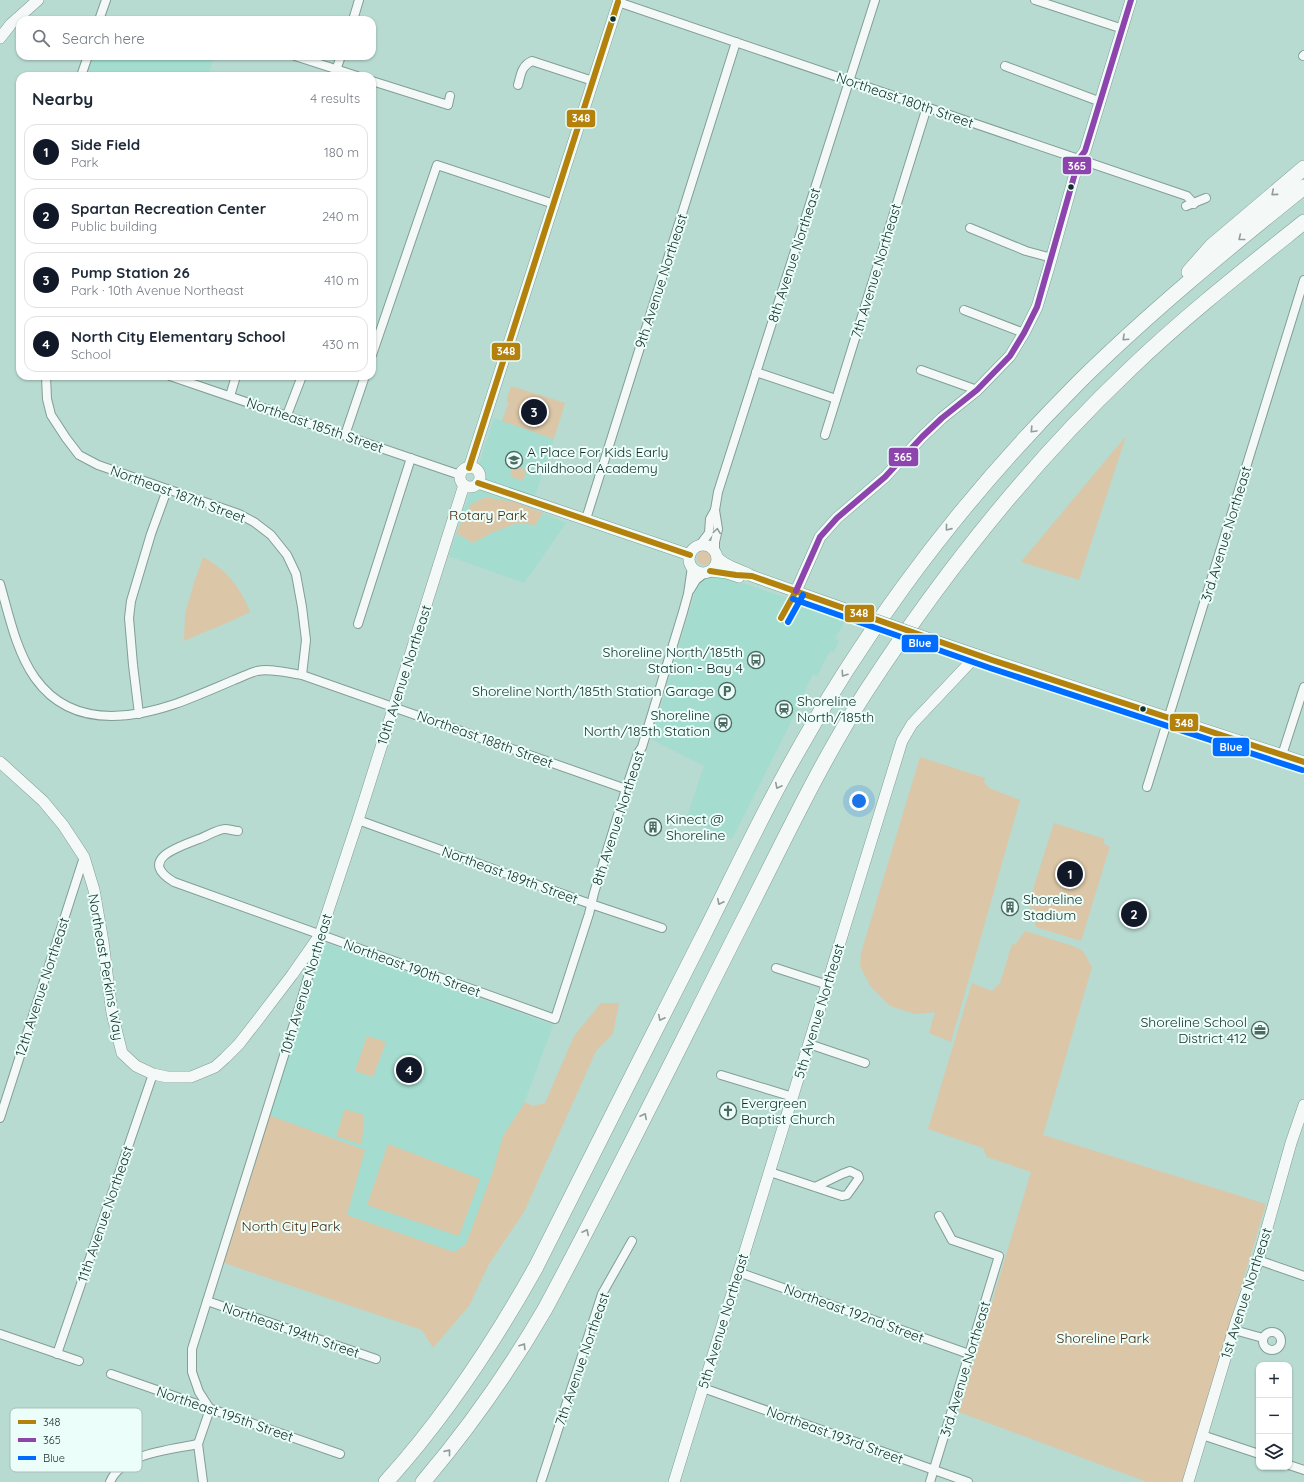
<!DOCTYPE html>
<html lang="en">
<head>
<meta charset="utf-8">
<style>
  body { margin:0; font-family:Quicksand,sans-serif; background:#f2f2f3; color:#1f2937 }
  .controls { position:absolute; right:12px; bottom:12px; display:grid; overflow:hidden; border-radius:8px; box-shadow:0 1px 3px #0004 }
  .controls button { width:36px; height:36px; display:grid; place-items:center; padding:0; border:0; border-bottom:1px solid #e0e1e3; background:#fff; color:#1f2937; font:20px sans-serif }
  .you { position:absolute; left:859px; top:801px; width:14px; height:14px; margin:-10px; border:3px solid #fff; border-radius:50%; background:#1a73e8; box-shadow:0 0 0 6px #1a73e833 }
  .badge { display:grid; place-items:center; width:26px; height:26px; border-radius:50%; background:#111827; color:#fff; font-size:13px; font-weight:700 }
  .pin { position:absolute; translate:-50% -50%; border:2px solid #fff; box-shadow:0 1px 4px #0006 }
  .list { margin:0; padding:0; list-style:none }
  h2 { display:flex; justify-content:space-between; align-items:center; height:52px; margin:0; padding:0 16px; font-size:17px }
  h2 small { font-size:13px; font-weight:400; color:#747a83 }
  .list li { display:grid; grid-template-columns:26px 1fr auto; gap:12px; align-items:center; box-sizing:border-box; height:56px; margin:0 8px 8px; padding:0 8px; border:1px solid #e0e1e3; border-radius:12px }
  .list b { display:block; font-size:15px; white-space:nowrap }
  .list p { margin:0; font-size:13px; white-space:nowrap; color:#747a83 }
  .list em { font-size:13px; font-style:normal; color:#747a83 }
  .icon { flex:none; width:22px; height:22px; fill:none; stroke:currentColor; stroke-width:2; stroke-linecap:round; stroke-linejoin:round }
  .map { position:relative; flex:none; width:1304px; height:1482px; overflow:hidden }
  .search { position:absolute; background:#fff; box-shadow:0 1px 3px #0004; left:16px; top:16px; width:360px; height:44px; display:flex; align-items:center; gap:10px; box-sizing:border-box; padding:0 14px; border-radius:12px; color:#747a83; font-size:15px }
  .panel { position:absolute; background:#fff; box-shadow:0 1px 3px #0004; left:16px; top:72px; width:360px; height:308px; border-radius:12px }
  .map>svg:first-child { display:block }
</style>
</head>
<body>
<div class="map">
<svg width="1304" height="1482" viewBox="0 0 1304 1482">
  <rect width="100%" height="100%" fill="#b7dad1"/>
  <g fill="#a4dccf">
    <polygon points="87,56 214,56 208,76 81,76"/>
    <polygon points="494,418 554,439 531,508 566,523 524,583 449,556"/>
    <polygon points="708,574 715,574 808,605 845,621 835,638 839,641 834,652 830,651 817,676 813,674 798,705 799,706 732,839 686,820 704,766 651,739 698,583"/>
    <polygon points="323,942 553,1025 467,1257 346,1215 268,1115"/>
  </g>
  <g fill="#dbc7a7">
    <polygon points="511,386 565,403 554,439 502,421 509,402 506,401"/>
    <polygon points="1126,436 1079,580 1021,562"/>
    <polygon points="513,466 527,470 523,481 510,476"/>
    <polygon points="486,497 515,502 543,513 535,525 517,523 493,532 473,543 456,533 471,504"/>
    <circle cx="704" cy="558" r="7"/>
    <path d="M 203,557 C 226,569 241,588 250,612 C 229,623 206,631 184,641 L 185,614 L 194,583 Z"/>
    <polygon points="920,757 985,778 984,782 989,788 1020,800 951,1042 929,1033 935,1012 915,1014 890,1006 871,987 860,966 861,953"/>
    <polygon points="1054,823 1105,839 1103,844 1110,846 1081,941 1036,927 1029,902"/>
    <polygon points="1025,931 1073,946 1083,951 1092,967 1043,1135 1266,1204 1182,1482 1147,1482 959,1412 1031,1172 987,1157 983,1148 928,1129 972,983 992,991 1000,983 1012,944 1015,945"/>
    <polygon points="601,1003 619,1003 613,1034 596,1051 524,1212 489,1264 469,1306 433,1348 422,1330 221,1262 268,1115 365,1150 347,1215 454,1252 466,1244 493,1171 503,1136 525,1102 532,1106 545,1103 574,1036"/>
    <polygon points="367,1036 386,1042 373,1077 355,1071"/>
    <polygon points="345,1109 364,1115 362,1141 360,1144 336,1136"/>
    <polygon points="388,1144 480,1179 459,1236 367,1205"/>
  </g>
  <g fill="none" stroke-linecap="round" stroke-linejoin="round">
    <g stroke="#829e97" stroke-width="10">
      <g id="street">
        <polyline points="1035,0 1123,29"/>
        <polyline points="618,2 1187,196 1194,204"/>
        <polyline points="99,20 106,0"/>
        <polyline points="353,20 359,0"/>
        <polyline points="295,56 357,76"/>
        <polyline points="1303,56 1304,55"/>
        <polyline points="1005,66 1101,102"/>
        <polyline points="81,76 88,56"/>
        <polyline points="334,76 341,56"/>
        <polyline points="372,81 448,105 450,96"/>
        <path d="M 518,85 C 521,75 521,66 532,61 L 593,81"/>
        <polyline points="1186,206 1206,198"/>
        <polyline points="970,228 1026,251 1052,258"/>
        <polyline points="964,310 1024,333"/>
        <polyline points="372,355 437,165 554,204"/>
        <polyline points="921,370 977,390"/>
        <polyline points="756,372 836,399"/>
        <polyline points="46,376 47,399 51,415 66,438 79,455 98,465 239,514 254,522 271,535 287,555 296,574 302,607 306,640 302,675"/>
        <polyline points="170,376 460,475"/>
        <polyline points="230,396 236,376"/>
        <polyline points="287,415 302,376"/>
        <polyline points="345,435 365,376"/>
        <polyline points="825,435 927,107"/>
        <polyline points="715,510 718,529 715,542 715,552"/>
        <polyline points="586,519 736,42"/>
        <polyline points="699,546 709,533 710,519 715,510 718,492 875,0"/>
        <path d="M 0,584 C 9,615 16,651 35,678 C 69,726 125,721 175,704 C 195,697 215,688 234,680 C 242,677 249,673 257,671 C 271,668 288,673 302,675 L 626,789"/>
        <polyline points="690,590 696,580 706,572"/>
        <polyline points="358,624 411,458"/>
        <polyline points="139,714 133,665 129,618 131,601 151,534 167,490"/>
        <polyline points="1282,755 1304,687"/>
        <polyline points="1147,787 1304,280"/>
        <polyline points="358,820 582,901 662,928"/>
        <path d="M 238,831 C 234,831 229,829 225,829 C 218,829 207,836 199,839 C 178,847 137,860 174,882 L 555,1019 L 589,914 L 594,893 L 626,789 L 638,753 L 642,747 L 683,612 L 688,594 L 692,567"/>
        <polyline points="776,968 828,985"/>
        <polyline points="809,1044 865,1063"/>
        <polyline points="721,1075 793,1097"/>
        <polyline points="0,1118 84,857"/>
        <polyline points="770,1172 842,1196 847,1195 859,1178 858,1175 850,1171 842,1174 815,1187"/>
        <polyline points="1258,1260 1304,1276"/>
        <polyline points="738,1272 969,1354"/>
        <polyline points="207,1301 376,1359"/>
        <polyline points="1234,1330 1263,1338"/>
        <circle cx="1272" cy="1341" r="9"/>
        <polyline points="0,1334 79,1361"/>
        <polyline points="57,1354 153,1074"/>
        <polyline points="111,1374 340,1454"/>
        <polyline points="703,1388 968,1482"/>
        <polyline points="210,1409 199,1392 192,1372 192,1349 302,998 318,942"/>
        <polyline points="1202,1435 1259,1454"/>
        <polyline points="1289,1465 1304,1470"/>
        <path d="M 110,1482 C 122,1453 170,1450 198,1444"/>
        <polyline points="203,1482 198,1444 210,1409"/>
        <polyline points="541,1482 602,1294 632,1241"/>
        <polyline points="930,1482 999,1256 952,1240 939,1216"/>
      </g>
    </g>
    <g stroke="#829e97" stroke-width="12">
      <g id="secondary">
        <polyline points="0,38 11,24 38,0"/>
        <circle cx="470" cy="477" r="10"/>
        <polyline points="469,468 619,0"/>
        <polyline points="478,483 690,555"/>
        <circle cx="703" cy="559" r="14"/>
        <path d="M 717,557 C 725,567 740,569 752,576 L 848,610"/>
        <polyline points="710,571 727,573 739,577"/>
        <polyline points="796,591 820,537 837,518 885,477 922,437 942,418 977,390 1010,356 1024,333 1037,307 1049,267 1079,159 1085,151 1131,0"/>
        <polyline points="927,638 992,660 1304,762"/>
        <polyline points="0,762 43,801 63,825 84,857 94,890 103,942 112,1013 122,1053 136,1066 153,1074 167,1077 191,1077 215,1067 225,1058 239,1044 260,1017 292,975 320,935 358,820 464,485"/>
        <polyline points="674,1482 902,741 912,724 977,655"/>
        <polyline points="1188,1482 1236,1322 1258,1260 1291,1143 1304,1105"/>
      </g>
    </g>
    <g stroke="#829e97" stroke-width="16">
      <g id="highway">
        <polyline points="1189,272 1212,246 1304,168"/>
        <path d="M 386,1482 C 445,1417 493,1344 536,1267 C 591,1157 647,1046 703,936 C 730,882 756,827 785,774 C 821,708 860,646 904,586 C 957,513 1016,445 1080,381 C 1150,312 1227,249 1304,187"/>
        <path d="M 423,1482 C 469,1428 509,1371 545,1309 C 614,1181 678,1049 744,919 C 783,843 819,765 865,693 C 941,576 1028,466 1129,370 C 1184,317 1244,270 1304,222"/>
      </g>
    </g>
    <use href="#street" stroke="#f4f9f8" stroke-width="8"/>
    <use href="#secondary" stroke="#f4f9f8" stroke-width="11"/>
    <use href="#highway" stroke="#f4f9f8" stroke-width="15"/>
    <g stroke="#829e97" stroke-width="12" stroke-linecap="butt">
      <polyline id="secondary-bridge" points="848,610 927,638"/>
    </g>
    <use href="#secondary-bridge" stroke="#f4f9f8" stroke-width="11"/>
    <g stroke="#ecfef9" stroke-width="9">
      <g id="bus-1">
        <polyline points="469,468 618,2"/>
        <polyline points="478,483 690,555"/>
        <polyline points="710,571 736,575 752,576 992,660 1304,762"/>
        <polyline points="781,618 796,591"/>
      </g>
    </g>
    <g stroke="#ecfef9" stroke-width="9">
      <polyline id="bus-2" points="796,591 820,537 837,518 885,477 922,437 942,418 977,390 1010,356 1024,333 1037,307 1079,159 1085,151 1131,0"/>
    </g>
    <g stroke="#ecfef9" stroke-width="9">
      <g id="bus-3">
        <polyline points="793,599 990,668 1302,770"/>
        <polyline points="788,622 803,595"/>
      </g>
    </g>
    <use href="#bus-1" stroke="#b3810c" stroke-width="6"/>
    <use href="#bus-2" stroke="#8e44ad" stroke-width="6"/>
    <use href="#bus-3" stroke="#006cff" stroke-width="6"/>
  </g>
  <defs><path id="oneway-chevron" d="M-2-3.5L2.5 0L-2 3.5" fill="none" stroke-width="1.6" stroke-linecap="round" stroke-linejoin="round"/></defs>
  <g stroke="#8f9d9a">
    <use href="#oneway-chevron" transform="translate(1274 193) rotate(140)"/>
    <use href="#oneway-chevron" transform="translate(1241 238) rotate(141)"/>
    <use href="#oneway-chevron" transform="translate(1125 338) rotate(137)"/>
    <use href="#oneway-chevron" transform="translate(1033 430) rotate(133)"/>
    <use href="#oneway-chevron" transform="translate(948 528) rotate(129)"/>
    <use href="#oneway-chevron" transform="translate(717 531) rotate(-82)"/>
    <use href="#oneway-chevron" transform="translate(844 674) rotate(124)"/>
    <use href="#oneway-chevron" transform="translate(778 786) rotate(117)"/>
    <use href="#oneway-chevron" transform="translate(720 902) rotate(117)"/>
    <use href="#oneway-chevron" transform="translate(661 1018) rotate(117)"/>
    <use href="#oneway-chevron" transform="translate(644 1116) rotate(-63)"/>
    <use href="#oneway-chevron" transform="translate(586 1232) rotate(-63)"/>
    <use href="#oneway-chevron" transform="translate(523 1346) rotate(-58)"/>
    <use href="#oneway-chevron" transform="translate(448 1452) rotate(-51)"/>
  </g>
  <defs>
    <g id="school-ring" transform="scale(0.9)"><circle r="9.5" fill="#ecfef9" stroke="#4c6962" stroke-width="1.5"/><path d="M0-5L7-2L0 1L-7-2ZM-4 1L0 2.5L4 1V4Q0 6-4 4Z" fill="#4c6962"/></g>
    <g id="bus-ring" transform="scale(0.9)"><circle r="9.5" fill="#ecfef9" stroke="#4c6962" stroke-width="1.5"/><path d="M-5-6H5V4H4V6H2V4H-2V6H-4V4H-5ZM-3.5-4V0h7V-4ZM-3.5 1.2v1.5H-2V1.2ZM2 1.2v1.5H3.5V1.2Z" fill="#4c6962"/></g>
    <g id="parking-ring" transform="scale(0.9)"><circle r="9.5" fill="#ecfef9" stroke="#4c6962" stroke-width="1.5"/><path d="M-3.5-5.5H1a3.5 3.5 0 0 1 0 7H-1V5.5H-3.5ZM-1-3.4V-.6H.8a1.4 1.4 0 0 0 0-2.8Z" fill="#4c6962"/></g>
    <g id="station-ring" transform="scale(0.9)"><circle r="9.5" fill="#ecfef9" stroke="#4c6962" stroke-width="1.5"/><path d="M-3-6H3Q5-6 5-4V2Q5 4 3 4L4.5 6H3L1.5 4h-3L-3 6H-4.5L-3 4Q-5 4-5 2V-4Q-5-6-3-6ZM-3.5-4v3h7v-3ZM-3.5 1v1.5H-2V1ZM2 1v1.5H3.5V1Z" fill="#4c6962"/></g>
    <g id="building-ring" transform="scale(0.9)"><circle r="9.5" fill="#ecfef9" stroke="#4c6962" stroke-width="1.5"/><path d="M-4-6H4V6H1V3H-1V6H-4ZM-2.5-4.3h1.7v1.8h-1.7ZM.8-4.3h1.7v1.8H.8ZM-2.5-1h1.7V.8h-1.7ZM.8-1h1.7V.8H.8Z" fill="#4c6962"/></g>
    <g id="office-ring" transform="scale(0.9)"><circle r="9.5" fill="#ecfef9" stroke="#4c6962" stroke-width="1.5"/><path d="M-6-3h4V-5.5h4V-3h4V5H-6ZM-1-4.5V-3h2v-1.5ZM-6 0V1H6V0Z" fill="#4c6962"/></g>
    <g id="church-ring" transform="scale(0.9)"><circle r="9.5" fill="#ecfef9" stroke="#4c6962" stroke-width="1.5"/><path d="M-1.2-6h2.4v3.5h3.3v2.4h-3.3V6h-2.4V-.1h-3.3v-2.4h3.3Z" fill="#4c6962"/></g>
  </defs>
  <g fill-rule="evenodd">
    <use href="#school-ring" x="514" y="460"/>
    <use href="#bus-ring" x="756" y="660"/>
    <use href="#parking-ring" x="727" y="691"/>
    <use href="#station-ring" x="784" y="709"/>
    <use href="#station-ring" x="723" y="723"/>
    <use href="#building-ring" x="653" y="827"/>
    <use href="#building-ring" x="1010" y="907"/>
    <use href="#office-ring" x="1260" y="1030"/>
    <use href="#church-ring" x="728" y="1111"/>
  </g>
  <g fill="#132c27" stroke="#ecfef9" stroke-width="1.5">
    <circle cx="613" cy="19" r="3.5"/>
    <circle cx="1071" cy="187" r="3.5"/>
    <circle cx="1143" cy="709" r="3.5"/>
  </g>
  <g text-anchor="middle" stroke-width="4" stroke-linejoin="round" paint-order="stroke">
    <g font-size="14" fill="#132c27" stroke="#ecfef9">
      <text transform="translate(905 100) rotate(19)" y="5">Northeast 180th Street</text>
      <text transform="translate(794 255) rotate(-72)" y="5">8th Avenue Northeast</text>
      <text transform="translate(876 271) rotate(-73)" y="5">7th Avenue Northeast</text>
      <text transform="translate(661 281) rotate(-72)" y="5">9th Avenue Northeast</text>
      <text transform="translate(315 425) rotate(19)" y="5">Northeast 185th Street</text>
      <text transform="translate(178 494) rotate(20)" y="5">Northeast 187th Street</text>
      <text transform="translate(1226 534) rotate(-73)" y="5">3rd Avenue Northeast</text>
      <text transform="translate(404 675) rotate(-72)" y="5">10th Avenue Northeast</text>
      <text transform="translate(485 739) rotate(20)" y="5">Northeast 188th Street</text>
      <text transform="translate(618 818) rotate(-72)" y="5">8th Avenue Northeast</text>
      <text transform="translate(510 875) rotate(20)" y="5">Northeast 189th Street</text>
      <text transform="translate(106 967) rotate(80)" y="5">Northeast Perkins Way</text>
      <text transform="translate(412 968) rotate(20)" y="5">Northeast 190th Street</text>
      <text transform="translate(306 984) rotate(-73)" y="5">10th Avenue Northeast</text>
      <text transform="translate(42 987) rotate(-72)" y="5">12th Avenue Northeast</text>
      <text transform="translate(819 1011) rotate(-73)" y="5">5th Avenue Northeast</text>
      <text transform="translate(105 1214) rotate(-71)" y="5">11th Avenue Northeast</text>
      <text transform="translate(1246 1293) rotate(-72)" y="5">1st Avenue Northeast</text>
      <text transform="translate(854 1313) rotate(20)" y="5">Northeast 192nd Street</text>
      <text transform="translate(723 1321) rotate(-73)" y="5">5th Avenue Northeast</text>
      <text transform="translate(291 1330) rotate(19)" y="5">Northeast 194th Street</text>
      <text transform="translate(582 1359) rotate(-71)" y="5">7th Avenue Northeast</text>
      <text transform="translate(965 1369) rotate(-73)" y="5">3rd Avenue Northeast</text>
      <text transform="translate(225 1414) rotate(19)" y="5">Northeast 195th Street</text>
      <text transform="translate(835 1435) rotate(20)" y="5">Northeast 193rd Street</text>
    </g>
    <g font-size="14" fill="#132c27" stroke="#ecfef9" text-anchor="start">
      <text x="527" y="457">A Place For Kids Early<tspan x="527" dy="16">Childhood Academy</tspan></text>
      <text x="743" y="657" text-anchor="end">Shoreline North/185th<tspan x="743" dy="16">Station - Bay 4</tspan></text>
      <text x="714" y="696" text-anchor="end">Shoreline North/185th Station Garage</text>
      <text x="797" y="706">Shoreline<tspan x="797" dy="16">North/185th</tspan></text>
      <text x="710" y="720" text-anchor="end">Shoreline<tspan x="710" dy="16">North/185th Station</tspan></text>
      <text x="666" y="824">Kinect @<tspan x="666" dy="16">Shoreline</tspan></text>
      <text x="1023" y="904">Shoreline<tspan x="1023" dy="16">Stadium</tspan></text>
      <text x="1247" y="1027" text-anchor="end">Shoreline School<tspan x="1247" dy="16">District 412</tspan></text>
      <text x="741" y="1108">Evergreen<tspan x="741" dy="16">Baptist Church</tspan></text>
    </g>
    <g font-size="14" fill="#48280d" stroke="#ecfef9">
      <text x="488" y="520">Rotary Park</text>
      <text x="291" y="1231">North City Park</text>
      <text x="1103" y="1343">Shoreline Park</text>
    </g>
  </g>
  <rect x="10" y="1408" width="132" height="64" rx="6" fill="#ecfef9" stroke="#abbfba" stroke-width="1"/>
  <rect x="18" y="1420" width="18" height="4" fill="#b3810c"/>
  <rect x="18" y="1438" width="18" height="4" fill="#8e44ad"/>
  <rect x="18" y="1456" width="18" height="4" fill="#006cff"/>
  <g font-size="11" fill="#132c27">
    <text x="43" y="1426">348</text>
    <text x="43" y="1444">365</text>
    <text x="43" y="1462">Blue</text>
  </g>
  <g stroke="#ecfef9" stroke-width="1.5">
    <rect x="566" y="109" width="30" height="19" rx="4" fill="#b3810c"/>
    <rect x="1062" y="156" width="30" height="19" rx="4" fill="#8e44ad"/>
    <rect x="491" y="342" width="30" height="19" rx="4" fill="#b3810c"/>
    <rect x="888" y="447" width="31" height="20" rx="4" fill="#8e44ad"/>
    <rect x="844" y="604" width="31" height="19" rx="4" fill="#b3810c"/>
    <rect x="901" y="634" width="38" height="19" rx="4" fill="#006cff"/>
    <rect x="1169" y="713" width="30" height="19" rx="4" fill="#b3810c"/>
    <rect x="1212" y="737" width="38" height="20" rx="4" fill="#006cff"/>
  </g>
  <g font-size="11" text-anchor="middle" font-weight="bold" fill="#fff">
    <text x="581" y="122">348</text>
    <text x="1077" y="170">365</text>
    <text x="506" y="355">348</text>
    <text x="903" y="461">365</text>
    <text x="859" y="617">348</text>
    <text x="920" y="647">Blue</text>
    <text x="1184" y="727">348</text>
    <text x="1231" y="751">Blue</text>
  </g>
</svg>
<div class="controls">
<button>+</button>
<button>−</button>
<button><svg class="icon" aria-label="layers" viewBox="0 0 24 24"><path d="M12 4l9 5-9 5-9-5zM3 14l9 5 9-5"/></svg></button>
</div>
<div class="you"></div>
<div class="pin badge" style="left:1070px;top:874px">1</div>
<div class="pin badge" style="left:1134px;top:914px">2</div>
<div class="pin badge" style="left:534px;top:412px">3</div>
<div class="pin badge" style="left:409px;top:1070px">4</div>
<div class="search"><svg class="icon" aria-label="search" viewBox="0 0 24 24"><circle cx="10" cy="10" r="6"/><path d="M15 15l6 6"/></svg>Search here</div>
<section class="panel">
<h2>Nearby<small>4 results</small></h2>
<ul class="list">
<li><span class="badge">1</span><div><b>Side Field</b><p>Park</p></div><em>180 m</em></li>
<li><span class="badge">2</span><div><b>Spartan Recreation Center</b><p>Public building</p></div><em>240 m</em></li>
<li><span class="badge">3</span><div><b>Pump Station 26</b><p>Park · 10th Avenue Northeast</p></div><em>410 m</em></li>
<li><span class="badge">4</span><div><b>North City Elementary School</b><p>School</p></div><em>430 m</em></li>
</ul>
</section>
</div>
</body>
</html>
